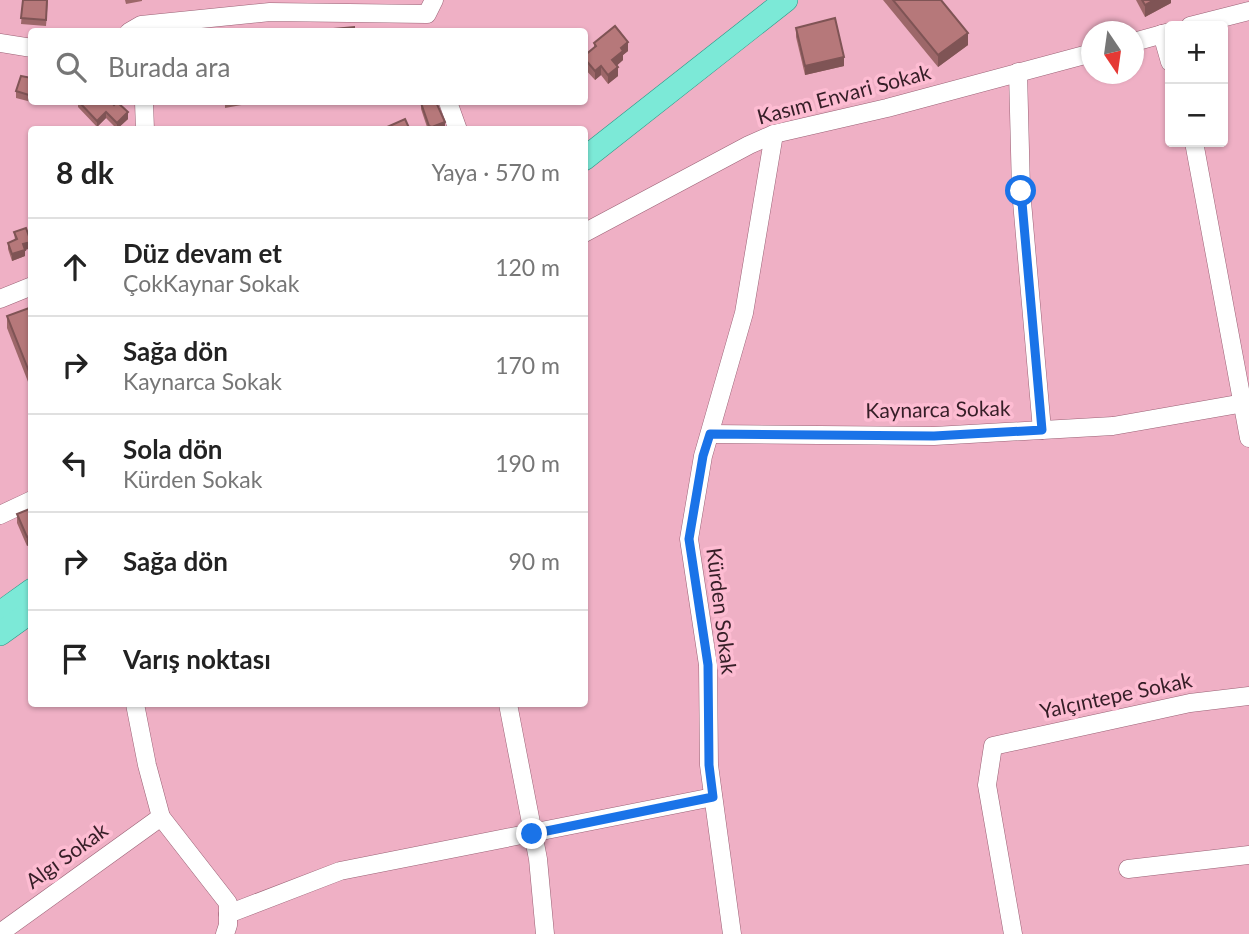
<!DOCTYPE html>
<html lang="tr">
<head>
<meta charset="utf-8">
<style>
  body { margin:0; font-family:Lato,sans-serif; background:#f2f2f2; color:#222 }
  .controls { position:absolute; right:21px; top:21px; display:grid; overflow:hidden; border-radius:7px; box-shadow:0 2px 5px #0004 }
  .controls button { width:63px; height:63px; display:grid; place-items:center; padding:0; border:0; border-bottom:2px solid #e0e0e0; background:#fff; color:#222; font:35px sans-serif }
  .compass { position:absolute; left:1081px; top:21px; width:63px; height:63px; border-radius:50%; background:#fff; box-shadow:0 2px 5px #0004; rotate:167deg }
  .stop { position:absolute; width:21px; height:21px; margin:-16px; border:5px solid #1a73e8; border-radius:50%; background:#fff }
  .stop.end { background:#1a73e8; border-color:#fff; box-shadow:0 2px 7px #0008 }
  .list { margin:0; padding:0; list-style:none }
  h2 { display:flex; justify-content:space-between; align-items:center; height:91px; margin:0; padding:0 28px; font-size:30px }
  h2 small { font-size:23px; font-weight:400; color:#767676 }
  .list li { display:grid; grid-template-columns:46px 1fr auto; gap:21px; align-items:center; box-sizing:border-box; height:98px; padding:0 28px; border-top:2px solid #e0e0e0 }
  .list b { display:block; font-size:26px; white-space:nowrap }
  .list p { margin:0; font-size:23px; white-space:nowrap; color:#767676 }
  .list em { font-size:23px; font-style:normal; color:#767676 }
  .icon { flex:none; width:38px; height:38px; fill:none; stroke:currentColor; stroke-width:2; stroke-linecap:round; stroke-linejoin:round }
  .map { position:relative; flex:none; width:1249px; height:934px; overflow:hidden }
  .search { position:absolute; background:#fff; box-shadow:0 2px 5px #0004; left:28px; top:28px; width:560px; height:77px; display:flex; align-items:center; gap:18px; box-sizing:border-box; padding:0 24px; border-radius:7px; color:#767676; font-size:26px }
  .panel { position:absolute; background:#fff; box-shadow:0 2px 5px #0004; left:28px; top:126px; width:560px; height:581px; border-radius:7px }
  .map>svg:first-child { display:block }
</style>
</head>
<body>
<div class="map">
<svg width="1249" height="934" viewBox="0 0 1249 934">
  <rect width="100%" height="100%" fill="#efb0c5"/>
  <g fill="none" stroke-linecap="round" stroke-linejoin="round">
    <g stroke="#9a6175" stroke-width="19">
      <g id="minor">
        <polyline points="1190,26 1249,11"/>
        <polyline points="129,32 141,25 270,12 427,14 434,0"/>
        <polyline points="1162,34 1170,62"/>
        <polyline points="1134,42 1170,32"/>
        <polyline points="0,43 32,48"/>
        <polyline points="1018,72 1021,190 1042,430"/>
        <polyline points="144,102 145,130"/>
        <polyline points="448,102 458,130"/>
        <polyline points="1194,142 1249,438"/>
        <polyline points="584,233 749,145 774,134 887,108 1092,53"/>
        <polyline points="0,299 32,286"/>
        <polyline points="710,434 934,436 1113,426 1249,402"/>
        <polyline points="0,515 32,500"/>
        <polyline points="135,704 147,765 161,817 228,903 228,925 225,934"/>
        <polyline points="508,704 538,859 545,934"/>
        <polyline points="1128,869 1249,855"/>
        <polyline points="228,914 340,871 713,797"/>
        <polyline points="0,933 161,817"/>
        <polyline points="732,934 709,765 708,665 689,539 703,456 744,313 774,134"/>
        <polyline points="1013,934 987,785 993,746 1190,703 1249,696"/>
      </g>
    </g>
    <g stroke="#2a9988" stroke-width="24">
      <g id="major">
        <polyline points="584,159 786,0"/>
        <polyline points="0,613 32,590"/>
        <polyline points="0,634 32,611"/>
      </g>
    </g>
    <use href="#minor" stroke="#fff" stroke-width="18"/>
    <use href="#major" stroke="#7ce9d7" stroke-width="23"/>
  </g>
  <g fill="#9d6769">
    <polygon points="23,0 48,0 46,26 21,24"/>
    <polygon points="125,0 142,0 142,1 126,4"/>
    <polygon points="883,0 941,0 968,45 938,67"/>
    <polygon points="1136,0 1171,0 1171,3 1145,17"/>
    <polygon points="796,28 844,66 805,75 796,37"/>
    <polygon points="594,43 628,51 623,55 623,60 616,66 618,76 608,84 601,75 595,80 584,68 584,56 594,48"/>
    <polygon points="32,78 32,102 39,102 39,104 16,98 16,91"/>
    <polygon points="78,102 114,105 128,119 117,129 106,118 97,127 78,107"/>
    <polygon points="217,102 247,102 247,104 225,108 225,104 218,105"/>
    <polygon points="421,103 445,128 442,130 428,130 421,109"/>
    <polygon points="14,232 31,248 25,250 25,256 12,261 8,249 8,243 15,240"/>
    <polygon points="32,307 32,392 7,328 7,316"/>
    <polygon points="32,508 27,546 17,523 17,514"/>
  </g>
  <g fill="#7f5455">
    <polygon points="1154,0 1171,0 1171,3 1145,17 1145,5"/>
    <polygon points="968,33 968,45 938,67 938,55"/>
    <polygon points="628,42 628,51 623,55 623,60 612,70 612,60 621,48"/>
    <polygon points="844,57 844,66 805,75 805,66"/>
    <polygon points="601,66 601,75 595,80 595,71"/>
    <polygon points="618,67 618,76 608,84 608,75"/>
    <polygon points="106,112 106,118 97,127 97,121"/>
    <polygon points="128,112 128,119 117,129 117,123"/>
    <polygon points="445,122 445,128 442,130 432,130 432,127"/>
    <polygon points="31,242 31,248 25,250 25,256 12,261 12,254 23,244"/>
    <polygon points="32,535 32,544 27,546 27,537"/>
  </g>
  <g fill="#b6787a" stroke="#7f5455" stroke-width="2">
    <polygon points="23,0 47,0 46,20 21,18"/>
    <polygon points="893,0 941,0 968,33 938,55"/>
    <polygon points="1142,0 1154,0 1145,5"/>
    <polygon points="835,18 844,57 805,66 796,28"/>
    <polygon points="615,26 628,42 621,48 623,51 612,60 618,67 608,75 601,66 595,71 584,58 584,56 596,46 594,43"/>
    <polygon points="354,27 354,32 334,32 334,29"/>
    <polygon points="21,76 32,78 32,96 16,91"/>
    <polygon points="79,102 111,102 114,105 117,102 128,112 117,123 106,112 97,121"/>
    <polygon points="425,102 436,102 445,122 432,127 429,126 421,103"/>
    <polygon points="405,119 410,130 385,130 385,128"/>
    <polygon points="26,228 31,242 23,244 25,250 12,254 8,243 17,239 14,232"/>
    <polygon points="32,307 32,379 7,316"/>
    <polygon points="32,508 32,535 27,537 17,514"/>
  </g>
  <g fill="none" stroke-linecap="round" stroke-linejoin="round">
    <polyline stroke="#1a73e8" stroke-width="9" points="532,834 713,797 709,765 708,665 689,539 703,456 710,434 934,436 1042,430 1021,191"/>
  </g>
  <g text-anchor="middle" stroke-width="7" stroke-linejoin="round" paint-order="stroke">
    <g font-size="21" fill="#361e27" stroke="#fdbcd2">
      <text transform="translate(844 95) rotate(-15)" y="7">Kasım Envari Sokak</text>
      <text transform="translate(938 410) rotate(-1)" y="7">Kaynarca Sokak</text>
      <text transform="translate(721 611) rotate(83)" y="7">Kürden Sokak</text>
      <text transform="translate(1116 696) rotate(-12)" y="7">Yalçıntepe Sokak</text>
      <text transform="translate(67 856) rotate(-36)" y="7">Algı Sokak</text>
    </g>
  </g>
</svg>
<div class="controls">
<button>+</button>
<button>−</button>
</div>
<svg class="compass" viewBox="-18 -18 36 36"><path d="M0-13l5 13h-10z" fill="#e53935"/><path d="M0 13l5-13h-10z" fill="#767676"/></svg>
<div class="stop" style="left:1021px;top:191px"></div>
<div class="stop end" style="left:532px;top:834px"></div>
<div class="search"><svg class="icon" aria-label="search" viewBox="0 0 24 24"><circle cx="10" cy="10" r="6"/><path d="M15 15l6 6"/></svg>Burada ara</div>
<section class="panel">
<h2>8 dk<small>Yaya · 570 m</small></h2>
<ul class="list">
<li><svg class="icon" aria-label="ahead" viewBox="0 0 24 24"><path d="M12 20V5M6 11l6-6 6 6"/></svg><div><b>Düz devam et</b><p>ÇokKaynar Sokak</p></div><em>120 m</em></li>
<li><svg class="icon" aria-label="right" viewBox="0 0 24 24"><path d="M7 20v-9h11M14 6l5 5-5 5"/></svg><div><b>Sağa dön</b><p>Kaynarca Sokak</p></div><em>170 m</em></li>
<li><svg class="icon" aria-label="left" viewBox="0 0 24 24"><path d="M17 20v-9H6M10 6l-5 5 5 5"/></svg><div><b>Sola dön</b><p>Kürden Sokak</p></div><em>190 m</em></li>
<li><svg class="icon" aria-label="right" viewBox="0 0 24 24"><path d="M7 20v-9h11M14 6l5 5-5 5"/></svg><div><b>Sağa dön</b></div><em>90 m</em></li>
<li><svg class="icon" aria-label="arrive" viewBox="0 0 24 24"><path d="M6 21V4h12l-3 4 3 4H6"/></svg><div><b>Varış noktası</b></div></li>
</ul>
</section>
</div>
</body>
</html>
